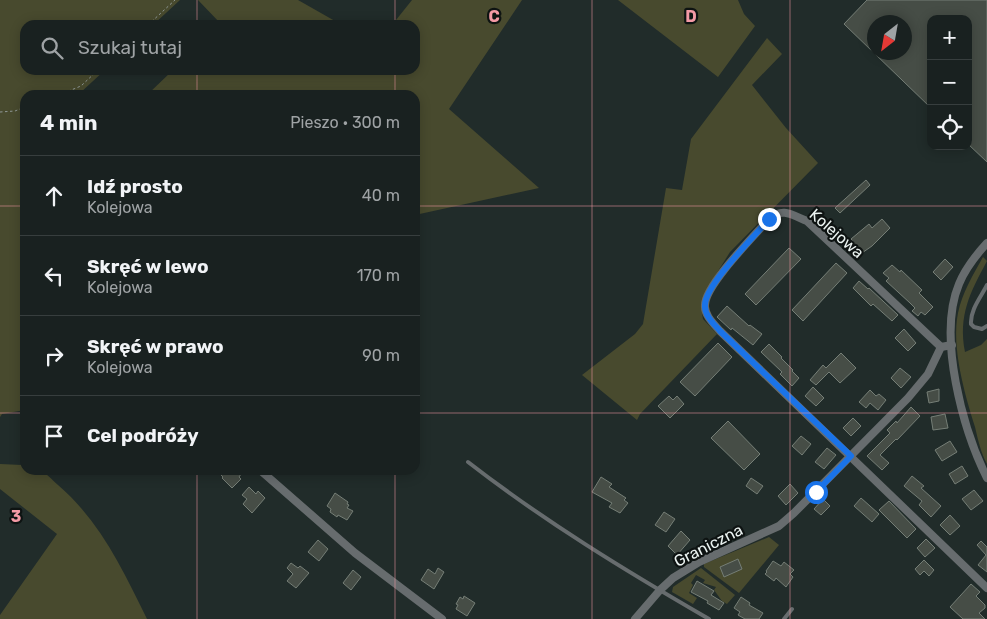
<!DOCTYPE html>
<html lang="pl">
<head>
<meta charset="utf-8">
<style>
  body { margin:0; font-family:Rubik,sans-serif; background:#222929; color:#f1f3f6 }
  .controls { position:absolute; right:15px; top:15px; display:grid; overflow:hidden; border-radius:10px; box-shadow:0 2px 12px #0003 }
  .controls button { width:45px; height:45px; display:grid; place-items:center; padding:0; border:0; border-bottom:1px solid #373e3e; background:#192120; color:#f1f3f6; font:25px sans-serif }
  .compass { position:absolute; left:867px; top:15px; width:45px; height:45px; border-radius:50%; background:#192120; box-shadow:0 2px 12px #0003; rotate:211deg }
  .stop { position:absolute; width:15px; height:15px; margin:-11px; border:4px solid #1a73e8; border-radius:50%; background:#fff }
  .stop.end { background:#1a73e8; border-color:#fff; box-shadow:0 1px 5px #0008 }
  .list { margin:0; padding:0; list-style:none }
  h2 { display:flex; justify-content:space-between; align-items:center; height:65px; margin:0; padding:0 20px; font-size:21px }
  h2 small { font-size:16px; font-weight:400; color:#9fa3a5 }
  .list li { display:grid; grid-template-columns:32px 1fr auto; gap:15px; align-items:center; box-sizing:border-box; height:80px; padding:0 20px; border-top:1px solid #373e3e }
  .list b { display:block; font-size:19px; white-space:nowrap }
  .list p { margin:0; font-size:16px; white-space:nowrap; color:#9fa3a5 }
  .list em { font-size:16px; font-style:normal; color:#9fa3a5 }
  .icon { flex:none; width:28px; height:28px; fill:none; stroke:currentColor; stroke-width:2; stroke-linecap:round; stroke-linejoin:round }
  .map { position:relative; flex:none; width:987px; height:619px; overflow:hidden }
  .search { position:absolute; background:#192120; box-shadow:0 2px 12px #0003; left:20px; top:20px; width:400px; height:55px; display:flex; align-items:center; gap:12px; box-sizing:border-box; padding:0 18px; border-radius:15px; color:#9fa3a5; font-size:19px }
  .panel { position:absolute; background:#192120; box-shadow:0 2px 12px #0003; left:20px; top:90px; width:400px; height:385px; border-radius:15px }
  .map>svg:first-child { display:block }
</style>
</head>
<body>
<div class="map">
<svg width="987" height="619" viewBox="0 0 987 619">
  <rect width="100%" height="100%" fill="#212c2a"/>
  <g fill="#484a2e">
    <polygon points="0,0 180,0 153,25 25,25 25,70 105,70 80,93 81,95 25,95 25,410 2,414 0,417"/>
    <polygon points="198,0 298,0 342,25 220,25 221,24"/>
    <polygon points="412,0 522,0 449,109 539,188 415,215 415,95 147,95 173,70 415,70 415,25 392,25"/>
    <polygon points="618,0 738,0 744,14 755,26 718,77"/>
    <polygon points="767,38 782,54 752,85 786,128 818,163 730,252 710,284 702,305 702,313 703,319 717,334 640,414 637,420 582,375 635,334 643,324 666,188 682,190 691,139"/>
    <path d="M 983,257 L 987,261 C 970,293 958,315 965,352 L 981,345 L 987,339 L 987,464 C 981,453 978,440 975,427 C 965,395 951,347 958,313 C 962,293 973,275 983,257 Z"/>
    <path d="M 0,464 L 22,465 L 25,466 L 25,470 C 29,470 33,469 37,470 C 45,471 52,480 58,485 C 100,521 123,570 147,619 L 0,619 L 0,615 L 57,534 L 0,489 Z"/>
    <polygon points="769,537 779,545 739,593 704,567 704,564"/>
    <polygon points="701,568 735,595 727,604 722,601 714,590 716,587 703,583 705,580 696,575 691,583 693,585 689,593 697,598 693,604 672,592 673,587"/>
  </g>
  <g fill="#464d46" stroke="#757e76" fill-rule="evenodd">
    <path d="M 867,0 L 987,0 L 987,162 L 968,144 L 968,19 L 931,19 L 931,108 L 844,24 ZM 874,22 L 904,22 L 904,52 L 874,52 Z"/>
    <polygon points="866,180 870,185 840,213 835,208"/>
    <polygon points="882,219 890,228 872,246 859,255 851,246 854,242 851,239 869,224 872,228"/>
    <polygon points="789,248 801,259 756,305 745,294"/>
    <polygon points="945,259 953,267 941,280 933,272"/>
    <polygon points="836,263 847,273 803,321 792,310"/>
    <polygon points="892,265 900,272 901,270 922,290 919,293 933,307 925,315 921,312 918,316 912,311 915,308 910,303 886,281 889,278 883,273"/>
    <polygon points="859,281 868,289 869,288 898,315 892,321 873,304 871,306 853,288"/>
    <polygon points="727,306 749,326 750,325 762,334 753,345 732,328 731,330 717,317"/>
    <polygon points="904,329 916,343 908,351 895,338"/>
    <polygon points="718,343 732,357 695,396 680,382"/>
    <polygon points="769,344 782,357 781,358 793,370 792,371 799,378 792,386 780,374 782,372 761,352"/>
    <polygon points="841,353 856,368 840,383 829,372 816,385 810,380 823,365 826,368"/>
    <polygon points="900,368 911,377 901,388 891,378"/>
    <polygon points="813,387 824,398 816,406 805,396"/>
    <polygon points="939,389 939,401 929,403 927,392"/>
    <polygon points="870,390 876,396 879,394 886,400 878,410 870,403 866,408 859,402"/>
    <polygon points="669,396 673,400 677,396 684,404 670,418 658,406"/>
    <polygon points="911,407 920,416 897,440 896,439 880,455 889,463 882,470 867,456 890,433 887,430 896,421 897,423"/>
    <polygon points="945,414 948,428 933,430 931,417"/>
    <polygon points="853,418 861,426 851,436 843,428"/>
    <polygon points="728,421 760,454 744,470 711,438"/>
    <polygon points="801,436 811,444 802,455 792,446"/>
    <polygon points="950,441 957,452 942,461 935,450"/>
    <polygon points="827,448 836,455 824,469 815,462"/>
    <polygon points="962,466 968,476 955,484 949,474"/>
    <polygon points="216,470 237,470 241,474 239,477 241,479 232,488 222,478 223,477"/>
    <polygon points="912,476 924,486 921,488 941,506 931,517 919,505 922,501 904,486"/>
    <polygon points="601,477 612,484 609,487 626,498 624,500 628,503 620,513 609,507 612,503 592,492"/>
    <polygon points="751,478 763,486 757,494 746,486"/>
    <polygon points="790,484 798,493 786,505 778,496"/>
    <polygon points="249,487 256,494 258,491 265,498 252,513 243,504 247,499 242,495"/>
    <polygon points="974,490 983,501 971,510 962,499"/>
    <polygon points="335,493 348,502 347,504 349,505 347,508 353,511 347,520 338,515 337,517 330,512 331,509 327,506"/>
    <polygon points="861,498 879,514 872,522 854,506"/>
    <polygon points="823,499 830,506 821,515 814,509"/>
    <polygon points="889,501 916,529 907,538 879,510"/>
    <polygon points="664,512 675,519 666,532 655,525"/>
    <polygon points="950,515 960,526 950,535 940,525"/>
    <polygon points="681,531 690,540 677,555 668,546"/>
    <polygon points="926,539 935,548 925,557 917,548"/>
    <polygon points="318,540 328,549 319,561 308,552"/>
    <polygon points="981,541 987,547 987,572 978,565 986,555 977,545"/>
    <polygon points="738,559 742,569 724,577 720,567"/>
    <polygon points="924,560 934,570 929,576 924,571 920,575 915,569"/>
    <polygon points="773,561 781,566 784,562 794,570 790,574 793,577 786,587 776,578 774,581 765,574 767,572 766,571"/>
    <polygon points="291,563 298,568 300,566 309,573 296,588 287,581 293,574 287,568"/>
    <polygon points="438,568 444,572 434,589 421,580 428,569 435,574"/>
    <polygon points="353,570 361,577 351,590 343,583"/>
    <polygon points="697,581 714,591 711,595 724,603 719,610 707,603 708,601 691,592"/>
    <polygon points="971,584 980,592 976,596 985,605 985,608 979,613 985,619 963,619 950,607"/>
    <polygon points="464,596 475,603 467,616 456,609 458,605 456,604 460,597 463,599"/>
    <polygon points="741,597 750,603 749,605 763,613 759,619 745,619 738,615 740,612 734,608"/>
  </g>
  <g fill="none" stroke-linecap="round" stroke-linejoin="round">
    <g stroke="#909997" stroke-width="1" stroke-dasharray="2.5 2.5" stroke-linecap="butt">
      <polyline points="148,25 175,0"/>
      <polyline points="59,95 81,86 98,70"/>
      <polyline points="0,112 15,111 25,107"/>
    </g>
    <g stroke="#676c6e" stroke-width="4">
      <path d="M 987,285 C 981,297 970,310 971,324 L 974,327 L 982,329 L 987,326"/>
      <path d="M 468,462 C 544,521 626,571 709,619"/>
      <polyline points="784,619 792,609"/>
    </g>
    <g stroke="#676c6e" stroke-width="8">
      <path d="M 987,243 C 976,255 965,269 959,284 C 937,336 963,430 987,478"/>
      <path d="M 941,347 L 807,221 C 792,215 783,207 769,219 C 755,235 705,285 705,305 C 704,315 714,324 720,331 L 987,588"/>
      <polyline points="260,470 355,553 442,619"/>
      <polyline points="635,619 660,590 673,578 699,562 779,526 794,513 908,398 928,374 941,347 952,345"/>
    </g>
  </g>
  <g fill="none" stroke-linecap="round" stroke-linejoin="round">
    <path stroke="#1a73e8" stroke-width="6" d="M 769,219 C 755,236 705,285 705,305 C 704,315 714,324 720,331 L 851,456 L 816,492"/>
  </g>
  <path fill="none" stroke="#f49aa5" stroke-width="1" stroke-opacity="0.55" d="M 197,0 L 197,25M 395,0 L 395,25M 592,0 L 592,619M 790,0 L 790,619M 197,70 L 197,95M 395,70 L 395,95M 0,206 L 25,206M 415,206 L 987,206M 0,413 L 25,413M 415,413 L 987,413M 197,470 L 197,619M 395,470 L 395,619"/>
  <g text-anchor="middle" stroke-width="4.5" stroke-linejoin="round" paint-order="stroke">
    <g font-size="16" fill="#ebf3f1" stroke="#0e1312">
      <text transform="translate(837 233) rotate(41)" y="6">Kolejowa</text>
      <text transform="translate(708 545) rotate(-27)" y="6">Graniczna</text>
    </g>
  </g>
  <g font-size="16" text-anchor="middle" font-weight="bold" fill="#f49aa5" stroke="#0e1312" stroke-width="4.5" stroke-linejoin="round" paint-order="stroke">
    <text x="494" y="22">C</text>
    <text x="691" y="22">D</text>
    <text x="16" y="522">3</text>
  </g>
</svg>
<div class="controls">
<button>+</button>
<button>−</button>
<button><svg class="icon" aria-label="locate" viewBox="0 0 24 24"><circle cx="12" cy="12" r="6"/><path d="M12 2v4M12 18v4M2 12h4M18 12h4"/></svg></button>
</div>
<svg class="compass" viewBox="-18 -18 36 36"><path d="M0-13l5 13h-10z" fill="#e53935"/><path d="M0 13l5-13h-10z" fill="#9fa3a5"/></svg>
<div class="stop" style="left:816px;top:492px"></div>
<div class="stop end" style="left:769px;top:219px"></div>
<div class="search"><svg class="icon" aria-label="search" viewBox="0 0 24 24"><circle cx="10" cy="10" r="6"/><path d="M15 15l6 6"/></svg>Szukaj tutaj</div>
<section class="panel">
<h2>4 min<small>Pieszo · 300 m</small></h2>
<ul class="list">
<li><svg class="icon" aria-label="ahead" viewBox="0 0 24 24"><path d="M12 20V5M6 11l6-6 6 6"/></svg><div><b>Idź prosto</b><p>Kolejowa</p></div><em>40 m</em></li>
<li><svg class="icon" aria-label="left" viewBox="0 0 24 24"><path d="M17 20v-9H6M10 6l-5 5 5 5"/></svg><div><b>Skręć w lewo</b><p>Kolejowa</p></div><em>170 m</em></li>
<li><svg class="icon" aria-label="right" viewBox="0 0 24 24"><path d="M7 20v-9h11M14 6l5 5-5 5"/></svg><div><b>Skręć w prawo</b><p>Kolejowa</p></div><em>90 m</em></li>
<li><svg class="icon" aria-label="arrive" viewBox="0 0 24 24"><path d="M6 21V4h12l-3 4 3 4H6"/></svg><div><b>Cel podróży</b></div></li>
</ul>
</section>
</div>
</body>
</html>
